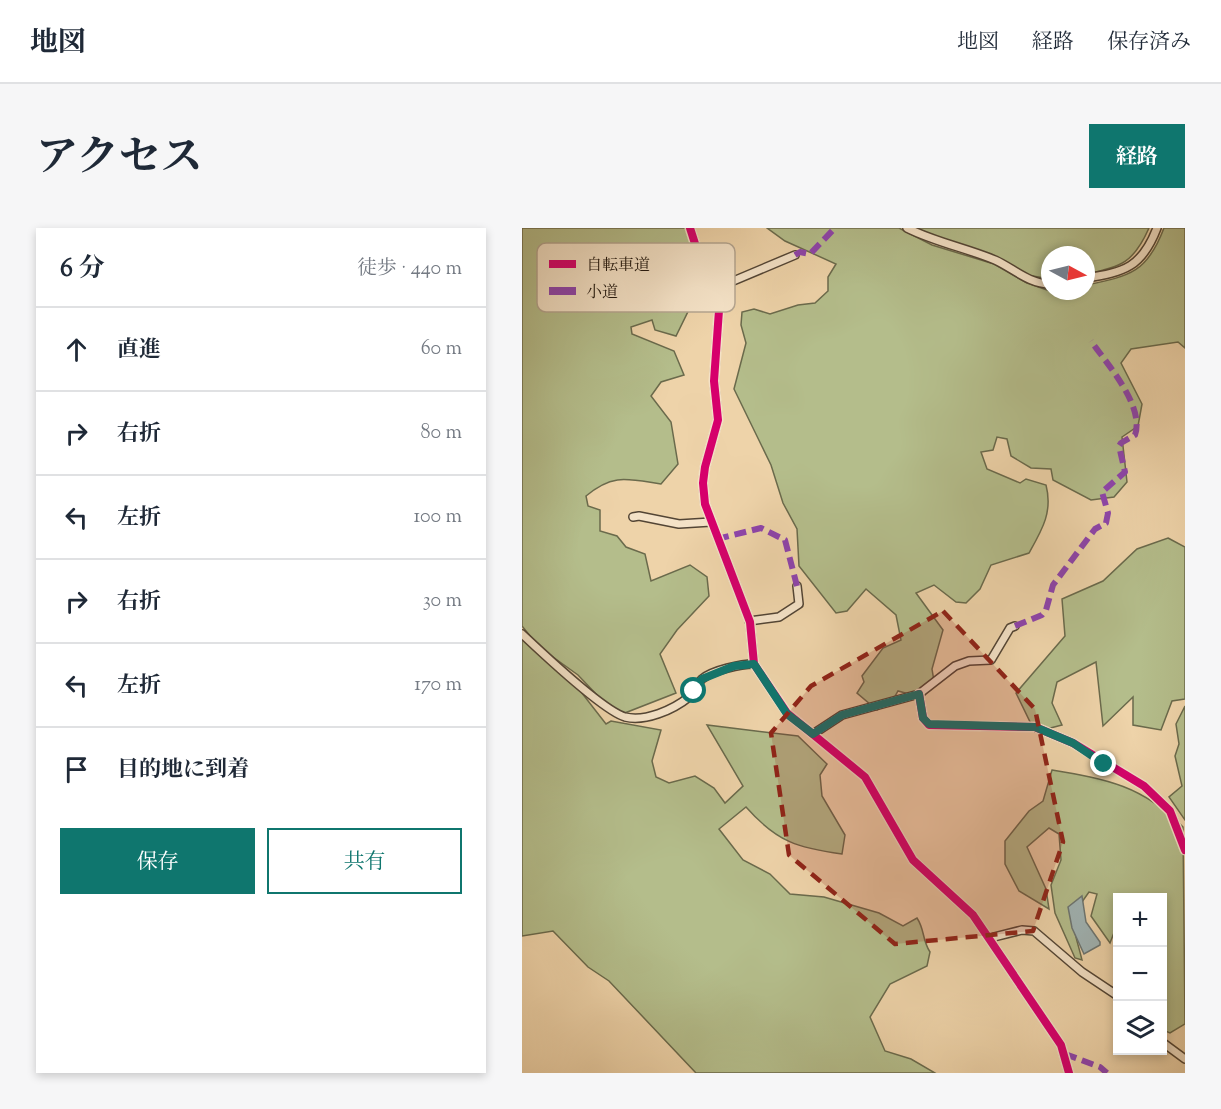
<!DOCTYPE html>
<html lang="ja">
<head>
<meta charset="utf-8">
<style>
  body { margin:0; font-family:"Sorts Mill Goudy","Noto Serif JP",serif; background:#f6f6f7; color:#1f2937 }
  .controls { position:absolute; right:18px; bottom:18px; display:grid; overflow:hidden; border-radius:0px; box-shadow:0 3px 9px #0003 }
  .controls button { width:54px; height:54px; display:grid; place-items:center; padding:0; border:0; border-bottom:2px solid #e0e1e3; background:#fff; color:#1f2937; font:30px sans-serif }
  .compass { position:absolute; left:519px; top:18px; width:54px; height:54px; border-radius:50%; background:#fff; box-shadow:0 3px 9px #0003; rotate:97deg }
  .stop { position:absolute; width:18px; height:18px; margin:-14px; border:4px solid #0f766e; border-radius:50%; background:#fff }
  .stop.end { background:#0f766e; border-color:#fff; box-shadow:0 2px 6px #0008 }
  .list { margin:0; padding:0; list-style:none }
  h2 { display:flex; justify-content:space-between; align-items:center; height:78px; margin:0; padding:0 24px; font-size:26px }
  h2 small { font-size:20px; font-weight:400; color:#747a83 }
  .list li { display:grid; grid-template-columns:39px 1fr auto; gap:18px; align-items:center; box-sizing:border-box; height:84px; padding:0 24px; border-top:2px solid #e0e1e3 }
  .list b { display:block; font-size:22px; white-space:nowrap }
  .list em { font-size:20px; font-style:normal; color:#747a83 }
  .actions { display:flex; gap:12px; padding:18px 24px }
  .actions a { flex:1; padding:14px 0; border:2px solid #0f766e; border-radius:0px; text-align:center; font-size:21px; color:#0f766e }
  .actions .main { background:#0f766e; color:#fff }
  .icon { flex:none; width:33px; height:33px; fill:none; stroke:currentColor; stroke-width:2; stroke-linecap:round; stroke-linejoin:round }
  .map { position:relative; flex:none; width:663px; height:845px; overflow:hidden; border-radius:0px }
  header { display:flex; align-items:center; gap:36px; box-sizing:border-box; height:84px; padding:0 30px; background:#fff; border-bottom:2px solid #e0e1e3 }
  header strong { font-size:28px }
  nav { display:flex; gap:33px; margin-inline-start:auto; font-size:21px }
  .intro { display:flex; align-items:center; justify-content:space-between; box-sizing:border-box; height:144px; padding:0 36px }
  h1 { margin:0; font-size:42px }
  .button { padding:15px 27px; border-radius:0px; background:#0f766e; color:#fff; font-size:21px; font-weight:700 }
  main { display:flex; gap:36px; padding:0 36px }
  aside { flex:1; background:#fff; border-radius:0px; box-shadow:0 3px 9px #0003 }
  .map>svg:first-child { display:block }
</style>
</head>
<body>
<header>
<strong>地図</strong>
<nav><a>地図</a><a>経路</a><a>保存済み</a></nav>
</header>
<div class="intro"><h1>アクセス</h1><a class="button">経路</a></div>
<main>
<aside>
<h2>6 分<small>徒歩 · 440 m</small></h2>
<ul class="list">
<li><svg class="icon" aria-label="ahead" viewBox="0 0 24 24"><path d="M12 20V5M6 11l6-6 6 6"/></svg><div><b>直進</b></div><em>60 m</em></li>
<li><svg class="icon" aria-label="right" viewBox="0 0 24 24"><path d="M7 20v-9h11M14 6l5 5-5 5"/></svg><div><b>右折</b></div><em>80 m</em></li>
<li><svg class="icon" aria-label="left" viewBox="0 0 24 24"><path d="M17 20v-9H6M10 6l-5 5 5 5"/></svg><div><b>左折</b></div><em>100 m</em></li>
<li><svg class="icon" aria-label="right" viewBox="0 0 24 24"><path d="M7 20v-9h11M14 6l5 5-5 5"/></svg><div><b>右折</b></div><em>30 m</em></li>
<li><svg class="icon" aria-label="left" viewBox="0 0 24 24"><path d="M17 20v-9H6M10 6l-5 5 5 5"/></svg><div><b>左折</b></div><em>170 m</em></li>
<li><svg class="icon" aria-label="arrive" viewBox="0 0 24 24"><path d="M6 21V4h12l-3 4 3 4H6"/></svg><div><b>目的地に到着</b></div></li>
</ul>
<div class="actions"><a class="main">保存</a><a>共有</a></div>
</aside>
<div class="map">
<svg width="663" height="845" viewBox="0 0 663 845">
  <rect width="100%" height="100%" fill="#eed3a9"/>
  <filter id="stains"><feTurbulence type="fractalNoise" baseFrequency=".00333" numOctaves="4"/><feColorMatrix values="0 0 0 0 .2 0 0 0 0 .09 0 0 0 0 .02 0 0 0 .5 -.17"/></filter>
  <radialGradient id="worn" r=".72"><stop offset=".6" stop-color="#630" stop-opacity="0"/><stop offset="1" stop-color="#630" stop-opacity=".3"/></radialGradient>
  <g fill="#b4bd8b" stroke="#6a6a4c" stroke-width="1.5">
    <path d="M 0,0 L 173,0 L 172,20 L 180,37 L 180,55 L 154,108 L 133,102 L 130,92 L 109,99 L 110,106 L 152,123 L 162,147 L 139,154 L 129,168 L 149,194 L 156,236 L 139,256 C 106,251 91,245 64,268 L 66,278 L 78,282 L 78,303 L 95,308 L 104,319 L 123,326 L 129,353 L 168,337 L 185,349 L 187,368 L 155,402 L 138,426 L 154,465 L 95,488 L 56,447 L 17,419 L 0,398 Z"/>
    <path d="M 245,0 L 377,0 L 410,17 L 472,36 L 505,55 L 528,63 L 564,63 L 564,57 C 608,48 625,45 642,0 L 663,0 L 663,120 L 656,114 L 609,121 L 599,135 L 620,176 L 616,198 L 600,209 L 605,254 L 592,269 L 569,272 L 531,252 L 529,241 L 509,240 L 489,228 L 485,211 L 475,209 L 471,222 L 459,224 L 465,241 L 498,255 L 504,251 L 524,257 C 531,284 520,302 507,325 L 469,337 L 458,361 L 444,375 L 434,374 L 412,357 L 394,365 L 421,402 L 410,441 L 412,453 L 401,470 L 376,463 L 372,470 L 355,482 L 335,465 L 342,454 L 340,448 L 361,420 L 379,412 L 374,387 L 344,361 L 325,383 L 314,385 L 277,338 L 275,301 L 261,275 L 249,237 L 212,161 L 224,115 L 219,97 L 220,84 L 232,81 L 248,86 L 276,77 L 293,75 L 306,63 L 306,49 L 314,36 L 263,13 Z"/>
    <path d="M 394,0 L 627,0 C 612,34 600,39 564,46 L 564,27 L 528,27 L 528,51 L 505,47 Z"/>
    <polygon points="646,310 663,319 663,471 650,473 639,502 611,497 611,469 581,498 574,434 535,454 530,475 540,497 513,504 494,465 543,408 540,371 581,353 615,321"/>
    <path d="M 0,410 L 49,451 L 84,496 L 89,493 L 139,502 L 130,533 L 134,549 L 147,555 L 173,548 L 192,560 L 203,575 L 221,558 L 185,497 L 276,508 L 305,536 L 298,547 L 300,568 L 323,607 L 320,626 C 276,620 255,614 224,579 L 197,601 L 221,632 L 248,646 L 268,666 L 302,669 L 357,685 L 381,698 L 395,690 C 403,702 400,712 408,724 L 405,738 L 368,756 L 348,789 L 363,823 L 389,831 L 413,845 L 174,845 L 87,753 L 66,739 L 31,703 L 0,708 Z"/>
    <polygon points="663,478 663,592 647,569 660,558 653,528 657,516 654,496"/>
    <path d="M 530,542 C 585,551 621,558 661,599 L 663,796 L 648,805 L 641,802 L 640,670 L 596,670 L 595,697 L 588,715 L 569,688 L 575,666 L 567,664 C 545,693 552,699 560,732 L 553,730 L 533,685 L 529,657 L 539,632 L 537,606 L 527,600 L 505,619 L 524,661 L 527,681 L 497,663 L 483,636 L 483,613 L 507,583 L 521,573 Z"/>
  </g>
  <polygon fill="#a0b4b5" stroke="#6c7572" stroke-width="1.5" points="560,668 564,694 578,714 578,717 562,726 550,700 546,679"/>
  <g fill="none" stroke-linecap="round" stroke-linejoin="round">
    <g stroke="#534535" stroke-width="10">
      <g id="street">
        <polyline points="168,0 176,25 195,54 198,68 192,153 196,192 183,239 181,255 183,276 228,394 232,436 265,485 343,549 391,632 451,687 539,817 547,845"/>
        <path d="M 385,0 C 413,14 444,20 473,32 C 491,40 507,56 528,56"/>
        <path d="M 564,50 C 603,44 620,39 635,0"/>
        <polyline points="197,59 273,27"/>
        <polyline points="111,289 117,288 157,296 189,294"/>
        <polyline points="227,393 257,389 277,376 275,358"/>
        <path d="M 0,406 C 18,423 82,483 103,489 C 123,494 151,482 167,469 C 172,464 175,456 180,451 C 191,442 219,436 232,436"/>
        <polyline points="397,466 401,490 407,497 513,499 551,515 622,558 648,583 663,622"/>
        <polyline points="291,506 320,487 397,466 433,438 447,433 469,432 488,400 493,398"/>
        <polyline points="468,710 500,702 512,703 560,744 596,768"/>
        <polyline points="640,814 663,831"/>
      </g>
    </g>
    <use href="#street" stroke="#f4e2c7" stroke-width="7"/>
    <g stroke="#8e44ad" stroke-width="6" stroke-dasharray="12 6" stroke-linecap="butt">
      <polyline points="273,27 278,24 288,26 313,0"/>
      <polyline points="195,311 239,300 263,312 275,358"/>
      <path d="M 493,398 L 520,387 L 524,382 L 531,357 L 573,301 L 584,295 L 586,285 L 580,264 L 603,244 L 597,218 L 599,215 L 613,207 C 623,178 585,136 569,113"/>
      <polyline points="543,826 578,839 585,845"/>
    </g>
    <g stroke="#f4e2c7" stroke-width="11">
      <g id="cycleway">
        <polyline points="168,0 176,25 195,54 198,68 192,153 196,192 183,239 181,255 183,276 228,394 232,436 265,485 343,549 391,632 451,687 539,817 547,845"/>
        <polyline points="397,466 401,490 407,497 513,499 551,515 622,558 648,583 663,622"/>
      </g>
    </g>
    <use href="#cycleway" stroke="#d6006c" stroke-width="8"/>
  </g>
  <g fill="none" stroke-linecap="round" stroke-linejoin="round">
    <polyline stroke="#0f766e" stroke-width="8" points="172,463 180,451 212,438 232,436 265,486 291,506 320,487 397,466 401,490 407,496 513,499 551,515 582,536"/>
  </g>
  <path fill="#8f2418" fill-opacity="0.2" stroke="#8f2418" stroke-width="4.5" stroke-dasharray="12 8" stroke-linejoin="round" d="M 421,383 L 513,481 L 541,614 L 511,703 L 373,716 L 267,627 L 249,505 L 289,458 Z"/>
  <rect x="15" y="15" width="198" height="69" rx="9" fill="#f4e2c7" stroke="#b4a590" stroke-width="1.5"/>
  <rect x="27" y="32" width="27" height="8" fill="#d6006c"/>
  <rect x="27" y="59" width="27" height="8" fill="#8e44ad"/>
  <g font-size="16" fill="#1f160e">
    <text x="64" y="42">自転車道</text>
    <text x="64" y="69">小道</text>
  </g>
  <rect width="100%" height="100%" filter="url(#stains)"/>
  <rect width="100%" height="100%" fill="url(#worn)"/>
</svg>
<div class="controls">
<button>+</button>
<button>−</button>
<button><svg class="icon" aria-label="layers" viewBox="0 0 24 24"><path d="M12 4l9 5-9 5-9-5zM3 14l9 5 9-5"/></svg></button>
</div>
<svg class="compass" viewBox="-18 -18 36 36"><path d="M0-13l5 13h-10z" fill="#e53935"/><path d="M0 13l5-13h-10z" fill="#747a83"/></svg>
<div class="stop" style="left:172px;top:463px"></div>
<div class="stop end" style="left:582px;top:536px"></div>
</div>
</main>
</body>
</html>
